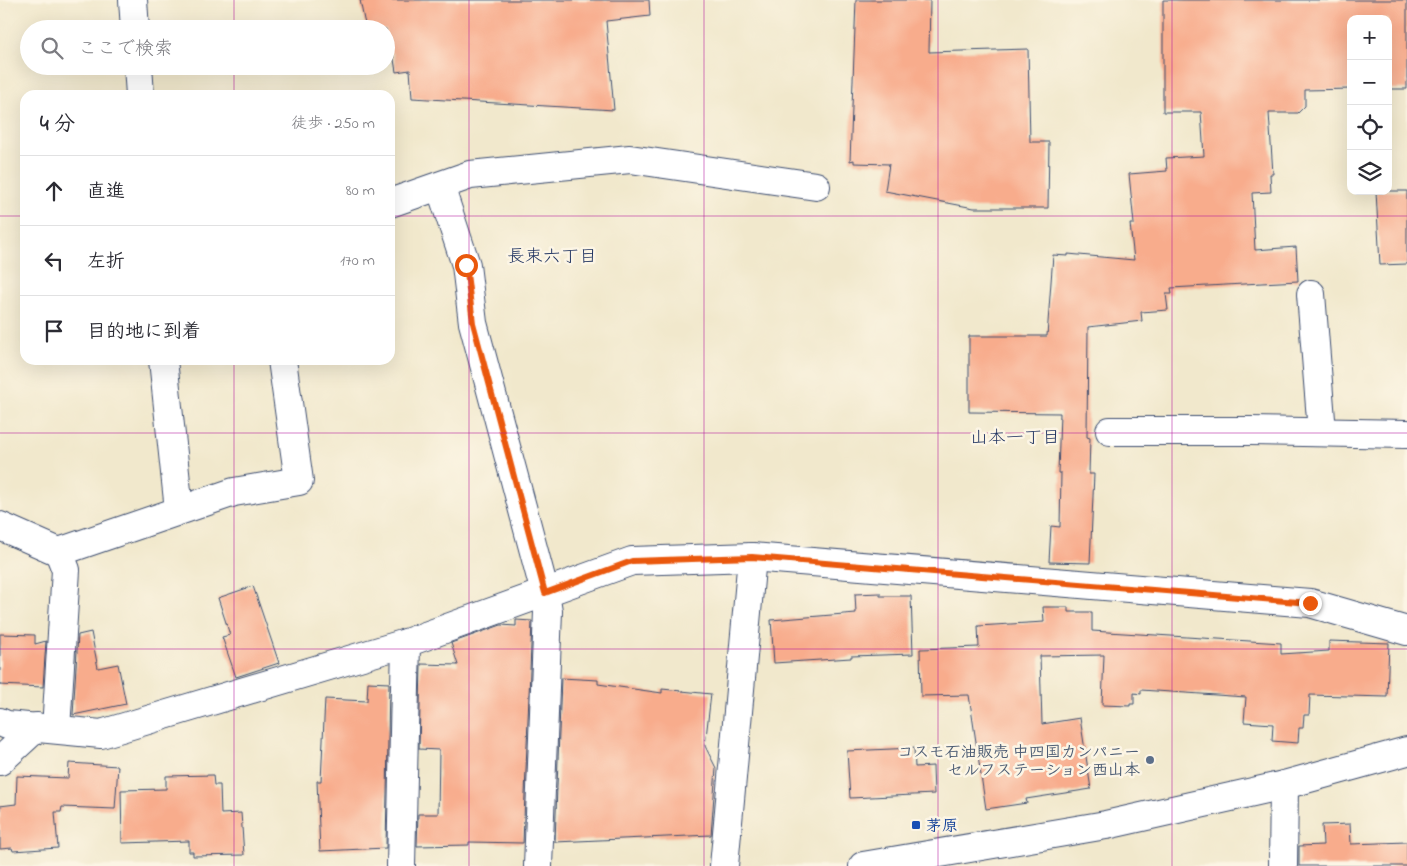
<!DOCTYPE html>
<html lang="ja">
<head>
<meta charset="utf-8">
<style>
  body { margin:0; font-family:"Indie Flower","Klee One",sans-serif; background:#f7f7f7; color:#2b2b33 }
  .controls { position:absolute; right:15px; top:15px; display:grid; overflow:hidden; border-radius:10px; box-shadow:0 5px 20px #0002 }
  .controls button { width:45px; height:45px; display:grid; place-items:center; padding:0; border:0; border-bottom:1px solid #e1e1e2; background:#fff; color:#2b2b33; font:25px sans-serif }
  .stop { position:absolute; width:15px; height:15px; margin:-11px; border:4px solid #ea580c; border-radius:50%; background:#fff }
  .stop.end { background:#ea580c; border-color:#fff; box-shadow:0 1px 5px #0008 }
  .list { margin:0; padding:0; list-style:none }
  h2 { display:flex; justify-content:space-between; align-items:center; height:65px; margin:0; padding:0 20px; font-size:21px }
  h2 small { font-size:16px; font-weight:400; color:#7c7c81 }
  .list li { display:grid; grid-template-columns:32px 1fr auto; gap:15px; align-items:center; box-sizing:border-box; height:70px; padding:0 20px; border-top:1px solid #e1e1e2 }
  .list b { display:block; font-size:19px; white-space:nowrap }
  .list em { font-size:16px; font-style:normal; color:#7c7c81 }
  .icon { flex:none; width:28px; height:28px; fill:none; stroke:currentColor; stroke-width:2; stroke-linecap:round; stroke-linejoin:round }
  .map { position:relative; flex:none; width:1407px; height:866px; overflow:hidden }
  .search { position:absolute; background:#fff; box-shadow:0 5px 20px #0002; left:20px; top:20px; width:375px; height:55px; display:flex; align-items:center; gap:12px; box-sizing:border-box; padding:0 18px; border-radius:28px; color:#7c7c81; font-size:19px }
  .panel { position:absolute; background:#fff; box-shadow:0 5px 20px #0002; left:20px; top:90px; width:375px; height:275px; border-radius:15px }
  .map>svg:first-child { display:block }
</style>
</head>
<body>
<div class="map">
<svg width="1407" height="866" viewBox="0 0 1407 866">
  <rect width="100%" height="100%" fill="#fcf5e5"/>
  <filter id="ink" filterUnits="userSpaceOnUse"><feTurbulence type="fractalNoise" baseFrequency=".02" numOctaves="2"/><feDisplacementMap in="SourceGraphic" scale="10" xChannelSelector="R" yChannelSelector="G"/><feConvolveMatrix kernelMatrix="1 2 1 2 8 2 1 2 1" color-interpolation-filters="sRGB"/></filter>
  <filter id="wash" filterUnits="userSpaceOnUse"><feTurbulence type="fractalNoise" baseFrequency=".0096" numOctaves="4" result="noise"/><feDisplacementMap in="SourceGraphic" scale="20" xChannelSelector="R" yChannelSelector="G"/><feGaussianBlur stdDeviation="1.12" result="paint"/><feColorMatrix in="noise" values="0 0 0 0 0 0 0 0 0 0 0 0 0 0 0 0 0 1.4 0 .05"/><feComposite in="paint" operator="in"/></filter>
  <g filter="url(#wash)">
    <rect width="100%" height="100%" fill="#f1e8cc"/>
    <g id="blocks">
      <g fill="#f8ac8c">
        <polygon points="360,0 649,0 650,16 606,21 614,110 412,98 410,70 396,72 393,53 386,53 386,29 367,29 364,20"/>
        <polygon points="856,0 930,0 929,52 1028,49 1030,142 1049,142 1048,208 974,208 885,191 889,164 854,163 854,160 850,161"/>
        <polygon points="1163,0 1407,0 1407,89 1388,89 1388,19 1351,19 1351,89 1305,90 1305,106 1298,113 1269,113 1273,174 1270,174 1271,192 1252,193 1255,250 1296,247 1298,281 1171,288 1172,294 1166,294 1168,310 1141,312 1142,321 1088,327 1087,437 1090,438 1089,474 1094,474 1090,563 1049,562 1051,526 1060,527 1061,473 1058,473 1060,413 969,412 969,336 1047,336 1053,255 1068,256 1068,254 1134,260 1130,224 1134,224 1129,174 1167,171 1166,158 1204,156 1201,112 1163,112"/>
        <polygon points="1376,191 1407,191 1407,264 1380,265"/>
        <polygon points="253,586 279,663 236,677 222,637 230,635 218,598"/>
        <polygon points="880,593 880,596 911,596 913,654 851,656 851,658 774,663 771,620 856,613 855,594"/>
        <polygon points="1043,607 1068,607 1068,612 1092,612 1092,631 1281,643 1281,654 1329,651 1329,641 1389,643 1387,697 1310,695 1309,715 1304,715 1303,728 1299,728 1298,743 1272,741 1273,724 1244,722 1246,697 1141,690 1141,694 1134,693 1134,704 1130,704 1130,706 1102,705 1104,655 1040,656 1042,724 1080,718 1091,789 1026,799 1027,803 986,809 969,695 921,696 920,649 979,647 978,626 1044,622"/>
        <polygon points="516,620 532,621 523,843 469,842 469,845 417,846 418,814 438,814 439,750 419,749 421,664 458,665 451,643 501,625 516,626"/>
        <polygon points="91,632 98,668 118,664 126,704 73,715 78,635"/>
        <polygon points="0,634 35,635 35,644 46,641 43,687 0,685"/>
        <polygon points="561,678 598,680 598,684 662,693 662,689 711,694 705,746 716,768 711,835 555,842"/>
        <polygon points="368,682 389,683 386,848 320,851 317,781 321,781 325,699 367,701"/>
        <polygon points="914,748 915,767 933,766 934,794 850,798 847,751"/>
        <polygon points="69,763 118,766 115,809 62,807 61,812 55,812 58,848 13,851 12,848 0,849 0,806 16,804 17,776 68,778"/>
        <polygon points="213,775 214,785 220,785 221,814 241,813 244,855 193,856 193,852 189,852 189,841 122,843 121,790 166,789 166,776"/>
        <polygon points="1350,824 1351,844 1407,842 1407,866 1299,866 1299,846 1323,845 1322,825"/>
      </g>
    </g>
  </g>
  <g filter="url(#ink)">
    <use href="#blocks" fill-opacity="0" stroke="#3b4b6e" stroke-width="1"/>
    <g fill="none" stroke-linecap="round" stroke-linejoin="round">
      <g stroke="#3b4b6e" stroke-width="30">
        <g id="minor">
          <polyline points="133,0 135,29"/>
          <polyline points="138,66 140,95"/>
          <polyline points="440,186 466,265 473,323 545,593 548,611 538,866"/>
          <polyline points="390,203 470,175 630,159 816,186"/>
          <polyline points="1311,294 1322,432"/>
          <polyline points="163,360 179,510"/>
          <polyline points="1110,431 1251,431 1407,434"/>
          <polyline points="0,526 59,552 234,492 299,481 282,360"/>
          <polyline points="0,722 7,725 101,734 406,643 632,561 752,557 1310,603 1407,631"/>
          <polyline points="56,729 66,570 59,552"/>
          <polyline points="0,761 37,727"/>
          <polyline points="401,866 406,643"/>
          <polyline points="724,866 752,557"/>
          <polyline points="1283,866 1284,785"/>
        </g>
      </g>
      <g stroke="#3b4b6e" stroke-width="30">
        <polyline id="tertiary" points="863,866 1106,825 1284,785 1407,751"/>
      </g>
      <use href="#minor" stroke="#fff" stroke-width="28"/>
      <use href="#tertiary" stroke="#fff" stroke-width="28"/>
    </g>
  </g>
  <g fill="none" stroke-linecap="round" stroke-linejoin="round" filter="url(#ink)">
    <polyline stroke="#ea580c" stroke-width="6" points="466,265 473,323 545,593 632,561 752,557 1310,603"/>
  </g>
  <path fill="none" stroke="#b5179e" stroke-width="1" stroke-opacity="0.55" d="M 234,0 L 234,29M 469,0 L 469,866M 704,0 L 704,866M 938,0 L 938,866M 1172,0 L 1172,866M 234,66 L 234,95M 0,216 L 25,216M 390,216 L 1407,216M 234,360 L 234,866M 0,433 L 1407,433M 0,649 L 1407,649"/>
  <circle fill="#5c6f8a" stroke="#fcf5e5" stroke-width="2" cx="1150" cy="760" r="5"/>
  <rect fill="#1a4fb4" stroke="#fcf5e5" stroke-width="2" x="911" y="820" width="10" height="10" rx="2.5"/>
  <g text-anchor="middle" stroke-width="5" stroke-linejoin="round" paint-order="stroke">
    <g font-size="16" font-weight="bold" fill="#4e5e75" stroke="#fcf5e5" text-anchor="end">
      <text x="1140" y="757">コスモ石油販売 中四国カンパニー<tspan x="1140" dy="18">セルフステーション西山本</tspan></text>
    </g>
    <g font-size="16" font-weight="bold" fill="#164399" stroke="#fcf5e5" text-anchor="start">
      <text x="926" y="831">茅原</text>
    </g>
    <g font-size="18" fill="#1b2f5e" stroke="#fcf5e5">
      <text x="552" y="262">長束六丁目</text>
      <text x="1015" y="443">山本一丁目</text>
    </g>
  </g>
</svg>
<div class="controls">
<button>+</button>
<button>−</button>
<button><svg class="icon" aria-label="locate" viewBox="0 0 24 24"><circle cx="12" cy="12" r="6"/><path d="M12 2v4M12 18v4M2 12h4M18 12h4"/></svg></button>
<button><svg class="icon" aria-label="layers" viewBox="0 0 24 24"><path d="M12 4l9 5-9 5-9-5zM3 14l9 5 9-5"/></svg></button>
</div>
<div class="stop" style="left:466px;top:265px"></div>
<div class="stop end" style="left:1310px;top:603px"></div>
<div class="search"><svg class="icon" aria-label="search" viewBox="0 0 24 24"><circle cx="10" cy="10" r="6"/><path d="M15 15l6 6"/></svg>ここで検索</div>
<section class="panel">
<h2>4 分<small>徒歩 · 250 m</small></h2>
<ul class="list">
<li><svg class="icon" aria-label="ahead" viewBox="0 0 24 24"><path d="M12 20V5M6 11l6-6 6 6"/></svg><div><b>直進</b></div><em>80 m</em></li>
<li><svg class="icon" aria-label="left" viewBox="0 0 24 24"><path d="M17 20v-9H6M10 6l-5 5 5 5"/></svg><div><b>左折</b></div><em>170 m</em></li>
<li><svg class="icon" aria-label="arrive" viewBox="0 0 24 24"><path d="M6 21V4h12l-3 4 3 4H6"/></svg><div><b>目的地に到着</b></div></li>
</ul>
</section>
</div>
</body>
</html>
